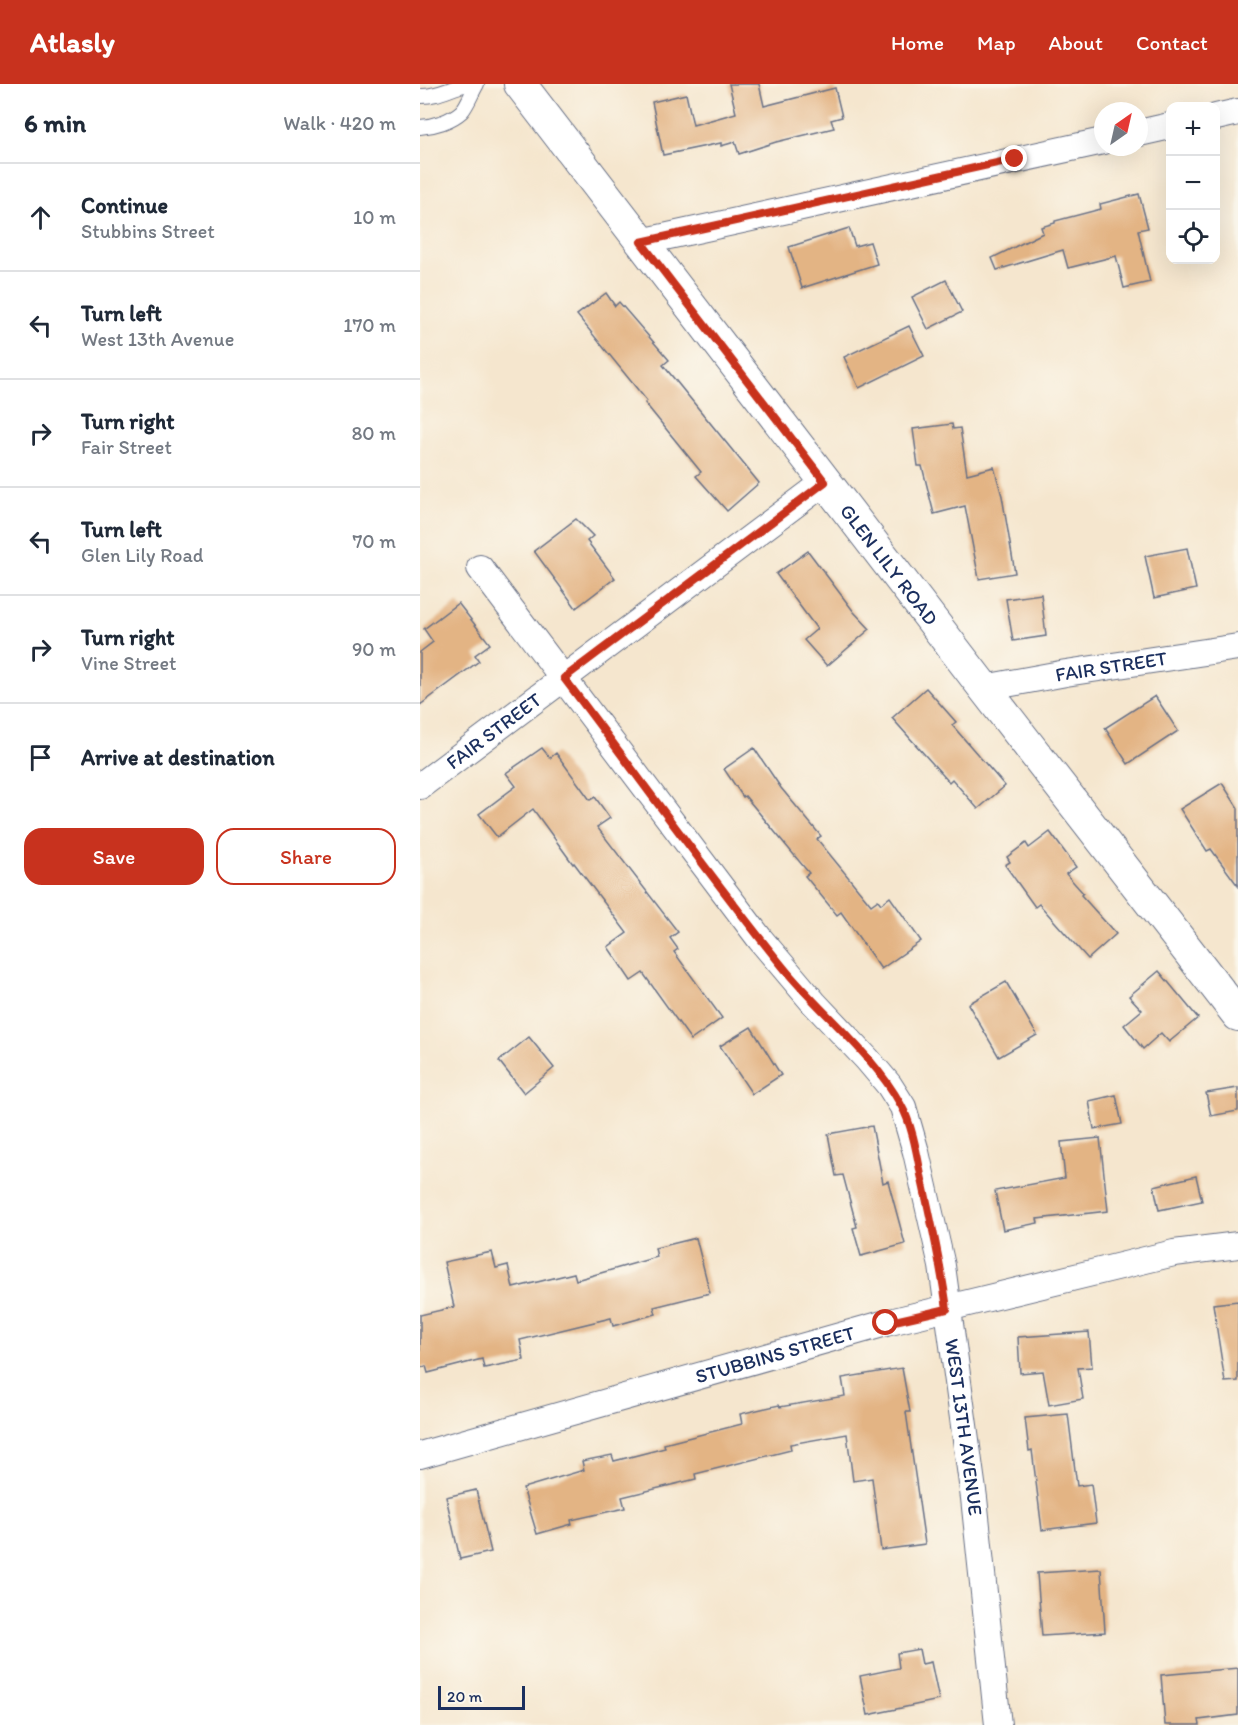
<!DOCTYPE html>
<html lang="en">
<head>
<meta charset="utf-8">
<style>
  body { margin:0; font-family:Itim,sans-serif; background:#f6f6f7; color:#1f2937 }
  .controls { position:absolute; right:18px; top:18px; display:grid; overflow:hidden; border-radius:12px; box-shadow:0 6px 24px #0002 }
  .controls button { width:54px; height:54px; display:grid; place-items:center; padding:0; border:0; border-bottom:2px solid #e0e1e3; background:#fff; color:#1f2937; font:30px sans-serif }
  .compass { position:absolute; left:674px; top:18px; width:54px; height:54px; border-radius:50%; background:#fff; box-shadow:0 6px 24px #0002; rotate:34deg }
  .scale { position:absolute; left:18px; bottom:15px; width:87px; box-sizing:border-box; padding-left:6px; border:3px solid #1b2f5e; border-top:0; font-size:16px; line-height:21px; white-space:nowrap; color:#1b2f5e; -webkit-text-stroke:4px #fbf7ec; paint-order:stroke }
  .stop { position:absolute; width:18px; height:18px; margin:-14px; border:4px solid #c8321e; border-radius:50%; background:#fff }
  .stop.end { background:#c8321e; border-color:#fff; box-shadow:0 2px 6px #0008 }
  .list { margin:0; padding:0; list-style:none }
  h2 { display:flex; justify-content:space-between; align-items:center; height:78px; margin:0; padding:0 24px; font-size:26px }
  h2 small { font-size:20px; font-weight:400; color:#747a83 }
  .list li { display:grid; grid-template-columns:39px 1fr auto; gap:18px; align-items:center; box-sizing:border-box; height:108px; padding:0 24px; border-top:2px solid #e0e1e3 }
  .list b { display:block; font-size:22px; white-space:nowrap }
  .list p { margin:0; font-size:20px; white-space:nowrap; color:#747a83 }
  .list em { font-size:20px; font-style:normal; color:#747a83 }
  .actions { display:flex; gap:12px; padding:18px 24px }
  .actions a { flex:1; padding:14px 0; border:2px solid #c8321e; border-radius:18px; text-align:center; font-size:21px; color:#c8321e }
  .actions .main { background:#c8321e; color:#fff }
  .icon { flex:none; width:33px; height:33px; fill:none; stroke:currentColor; stroke-width:2; stroke-linecap:round; stroke-linejoin:round }
  .map { position:relative; flex:none; width:818px; height:1641px; overflow:hidden }
  header { display:flex; align-items:center; gap:36px; box-sizing:border-box; height:84px; padding:0 30px; background:#c8321e; color:#fff }
  header strong { font-size:28px }
  nav { display:flex; gap:33px; margin-inline-start:auto; font-size:21px }
  main { display:flex }
  aside { flex:1; background:#fff }
  .map>svg:first-child { display:block }
</style>
</head>
<body>
<header>
<strong>Atlasly</strong>
<nav><a>Home</a><a>Map</a><a>About</a><a>Contact</a></nav>
</header>
<main>
<aside>
<h2>6 min<small>Walk · 420 m</small></h2>
<ul class="list">
<li><svg class="icon" aria-label="ahead" viewBox="0 0 24 24"><path d="M12 20V5M6 11l6-6 6 6"/></svg><div><b>Continue</b><p>Stubbins Street</p></div><em>10 m</em></li>
<li><svg class="icon" aria-label="left" viewBox="0 0 24 24"><path d="M17 20v-9H6M10 6l-5 5 5 5"/></svg><div><b>Turn left</b><p>West 13th Avenue</p></div><em>170 m</em></li>
<li><svg class="icon" aria-label="right" viewBox="0 0 24 24"><path d="M7 20v-9h11M14 6l5 5-5 5"/></svg><div><b>Turn right</b><p>Fair Street</p></div><em>80 m</em></li>
<li><svg class="icon" aria-label="left" viewBox="0 0 24 24"><path d="M17 20v-9H6M10 6l-5 5 5 5"/></svg><div><b>Turn left</b><p>Glen Lily Road</p></div><em>70 m</em></li>
<li><svg class="icon" aria-label="right" viewBox="0 0 24 24"><path d="M7 20v-9h11M14 6l5 5-5 5"/></svg><div><b>Turn right</b><p>Vine Street</p></div><em>90 m</em></li>
<li><svg class="icon" aria-label="arrive" viewBox="0 0 24 24"><path d="M6 21V4h12l-3 4 3 4H6"/></svg><div><b>Arrive at destination</b></div></li>
</ul>
<div class="actions"><a class="main">Save</a><a>Share</a></div>
</aside>
<div class="map">
<svg width="818" height="1641" viewBox="0 0 818 1641">
  <rect width="100%" height="100%" fill="#fbf7ec"/>
  <filter id="ink" filterUnits="userSpaceOnUse"><feTurbulence type="fractalNoise" baseFrequency=".0167" numOctaves="2"/><feDisplacementMap in="SourceGraphic" scale="12" xChannelSelector="R" yChannelSelector="G"/><feConvolveMatrix kernelMatrix="1 2 1 2 8 2 1 2 1" color-interpolation-filters="sRGB"/></filter>
  <filter id="wash" filterUnits="userSpaceOnUse"><feTurbulence type="fractalNoise" baseFrequency=".008" numOctaves="4" result="noise"/><feDisplacementMap in="SourceGraphic" scale="24" xChannelSelector="R" yChannelSelector="G"/><feGaussianBlur stdDeviation="1.35" result="paint"/><feColorMatrix in="noise" values="0 0 0 0 0 0 0 0 0 0 0 0 0 0 0 0 0 1.4 0 .05"/><feComposite in="paint" operator="in"/></filter>
  <g filter="url(#wash)">
    <rect width="100%" height="100%" fill="#f5e6ce"/>
    <g id="blocks">
      <g fill="#e3b484">
        <polygon points="309,0 339,0 344,22 415,4 422,33 411,36 414,44 356,58 319,70 315,58 301,62 301,59 243,71 232,18 266,10 273,41 316,29"/>
        <polygon points="719,110 728,144 718,146 730,198 704,204 696,172 648,184 643,166 577,186 572,174 623,149 621,143 635,139 635,137 681,125 680,120"/>
        <polygon points="429,144 435,162 450,158 457,180 382,204 369,163"/>
        <polygon points="526,196 542,228 508,245 492,213"/>
        <polygon points="186,209 195,222 199,218 249,276 243,281 339,399 307,427 276,392 281,388 225,319 227,317 157,231"/>
        <polygon points="489,242 504,272 439,304 424,273"/>
        <polygon points="532,340 533,345 540,344 547,390 574,383 582,412 595,489 559,495 545,422 514,430 502,382 498,382 493,345"/>
        <polygon points="156,435 173,452 167,457 195,494 156,524 114,467"/>
        <polygon points="767,464 776,505 734,514 725,472"/>
        <polygon points="388,467 434,528 450,545 407,582 384,556 397,545 356,490"/>
        <polygon points="621,510 626,552 593,557 586,515"/>
        <polygon points="38,519 70,560 55,571 59,577 0,621 0,568 13,558 4,545"/>
        <polygon points="506,604 536,638 532,641 585,702 558,725 532,695 529,698 472,634"/>
        <polygon points="735,612 758,647 708,680 685,644"/>
        <polygon points="122,664 130,674 136,669 170,716 175,713 190,734 177,743 258,848 250,854 258,865 254,868 302,934 271,956 223,889 211,897 188,863 207,849 154,779 153,780 113,725 77,753 59,730 96,702 86,689"/>
        <polygon points="334,664 361,704 401,752 397,755 451,821 458,816 461,820 470,813 501,857 461,885 421,828 417,831 385,792 389,789 325,712 323,713 304,685"/>
        <polygon points="802,699 818,724 818,802 791,765 787,767 760,725"/>
        <polygon points="630,748 656,783 646,790 663,809 661,811 696,850 668,875 619,820 615,823 585,781 590,778 587,773 606,759 609,764"/>
        <polygon points="739,887 778,934 749,958 741,949 723,965 704,941 722,926 709,912"/>
        <polygon points="586,898 617,951 579,973 548,920"/>
        <polygon points="331,943 361,991 332,1010 300,962"/>
        <polygon points="109,953 134,984 104,1009 79,977"/>
        <polygon points="818,1004 818,1027 791,1032 786,1009"/>
        <polygon points="696,1011 702,1040 674,1045 669,1017"/>
        <polygon points="452,1042 463,1099 468,1097 485,1160 441,1172 433,1144 437,1143 423,1091 416,1092 408,1050"/>
        <polygon points="680,1054 688,1127 617,1135 618,1139 583,1146 575,1107 645,1094 641,1058"/>
        <polygon points="776,1092 782,1117 739,1126 734,1102"/>
        <polygon points="276,1154 290,1209 234,1223 236,1230 193,1242 191,1234 100,1256 104,1276 64,1284 62,1275 8,1289 6,1282 0,1284 0,1231 34,1223 24,1178 72,1168 76,1184 88,1181 93,1204 154,1189 156,1196 237,1173 235,1164"/>
        <polygon points="818,1217 818,1297 805,1298 793,1220"/>
        <polygon points="669,1248 672,1283 658,1284 663,1315 629,1321 623,1287 600,1289 598,1253"/>
        <polygon points="482,1284 490,1328 486,1328 505,1460 461,1466 452,1394 433,1397 427,1350 370,1360 371,1366 275,1390 276,1395 202,1413 205,1424 151,1436 152,1440 117,1450 103,1404 164,1386 162,1377 192,1371 194,1377 245,1364 244,1360 322,1340 320,1330 359,1321 360,1323 425,1312 422,1294"/>
        <polygon points="648,1330 657,1402 671,1400 676,1439 622,1446 612,1366 609,1367 605,1334"/>
        <polygon points="56,1406 71,1468 40,1475 26,1413"/>
        <polygon points="681,1485 685,1548 622,1552 617,1489"/>
        <polygon points="499,1565 502,1580 511,1578 519,1616 448,1631 440,1592 479,1584 477,1569"/>
        <polygon points="818,1584 818,1631 779,1636 780,1641 745,1641 741,1591"/>
      </g>
    </g>
  </g>
  <g filter="url(#ink)">
    <use href="#blocks" fill-opacity="0" stroke="#676f85" stroke-width="1.5"/>
    <g fill="none" stroke-linecap="round" stroke-linejoin="round">
      <g stroke="#676f85" stroke-width="16">
        <g id="service">
          <path d="M 0,12 C 17,13 32,3 48,0"/>
          <path d="M 0,43 C 14,42 31,37 42,27 C 48,20 52,8 57,0"/>
        </g>
      </g>
      <g stroke="#676f85" stroke-width="28">
        <g id="minor">
          <polyline points="796,33 818,28"/>
          <polyline points="719,49 750,42"/>
          <polyline points="221,158 683,57"/>
          <path id="s1" d="M 60,484 L 340,855 L 394,919 L 447,975 L 469,1001 L 483,1023 L 496,1068 L 522,1182 L 554,1414 L 578,1641"/>
          <path id="s2" d="M 564,604 L 646,589 L 818,563"/>
          <path id="s3" d="M 0,702 L 405,398"/>
          <path id="s4" d="M 0,1371 L 466,1239 L 754,1169 L 818,1161"/>
        </g>
      </g>
      <g stroke="#676f85" stroke-width="34">
        <g id="tertiary">
          <path id="s5" d="M 100,0 L 564,604 L 818,931"/>
        </g>
      </g>
      <use href="#service" stroke="#fff" stroke-width="14"/>
      <use href="#minor" stroke="#fff" stroke-width="26"/>
      <use href="#tertiary" stroke="#fff" stroke-width="32"/>
    </g>
  </g>
  <g fill="none" stroke-linecap="round" stroke-linejoin="round" filter="url(#ink)">
    <path stroke="#c8321e" stroke-width="8" d="M 466,1239 L 527,1225 C 521,1180 511,1136 501,1091 C 497,1070 492,1040 481,1021 C 452,968 401,930 363,883 C 287,789 217,690 144,594 L 405,398 L 221,158 L 595,75"/>
  </g>
  <g text-anchor="middle" stroke-width="4.5" stroke-linejoin="round" paint-order="stroke">
    <g font-size="20" fill="#1b2f5e" stroke="#fbf7ec">
      <text dy="7" stroke="none"><textPath href="#s5" startOffset="606">GLEN LILY ROAD</textPath></text>
      <text dy="7" stroke="none"><textPath href="#s2" startOffset="129">FAIR STREET</textPath></text>
      <text dy="7" stroke="none"><textPath href="#s3" startOffset="92">FAIR STREET</textPath></text>
      <text dy="7" stroke="none"><textPath href="#s4" startOffset="369">STUBBINS STREET</textPath></text>
      <text dy="7" stroke="none"><textPath href="#s1" startOffset="1012">WEST 13TH AVENUE</textPath></text>
    </g>
  </g>
</svg>
<div class="controls">
<button>+</button>
<button>−</button>
<button><svg class="icon" aria-label="locate" viewBox="0 0 24 24"><circle cx="12" cy="12" r="6"/><path d="M12 2v4M12 18v4M2 12h4M18 12h4"/></svg></button>
</div>
<svg class="compass" viewBox="-18 -18 36 36"><path d="M0-13l5 13h-10z" fill="#e53935"/><path d="M0 13l5-13h-10z" fill="#747a83"/></svg>
<div class="scale">20 m</div>
<div class="stop" style="left:466px;top:1239px"></div>
<div class="stop end" style="left:595px;top:75px"></div>
</div>
</main>
</body>
</html>
